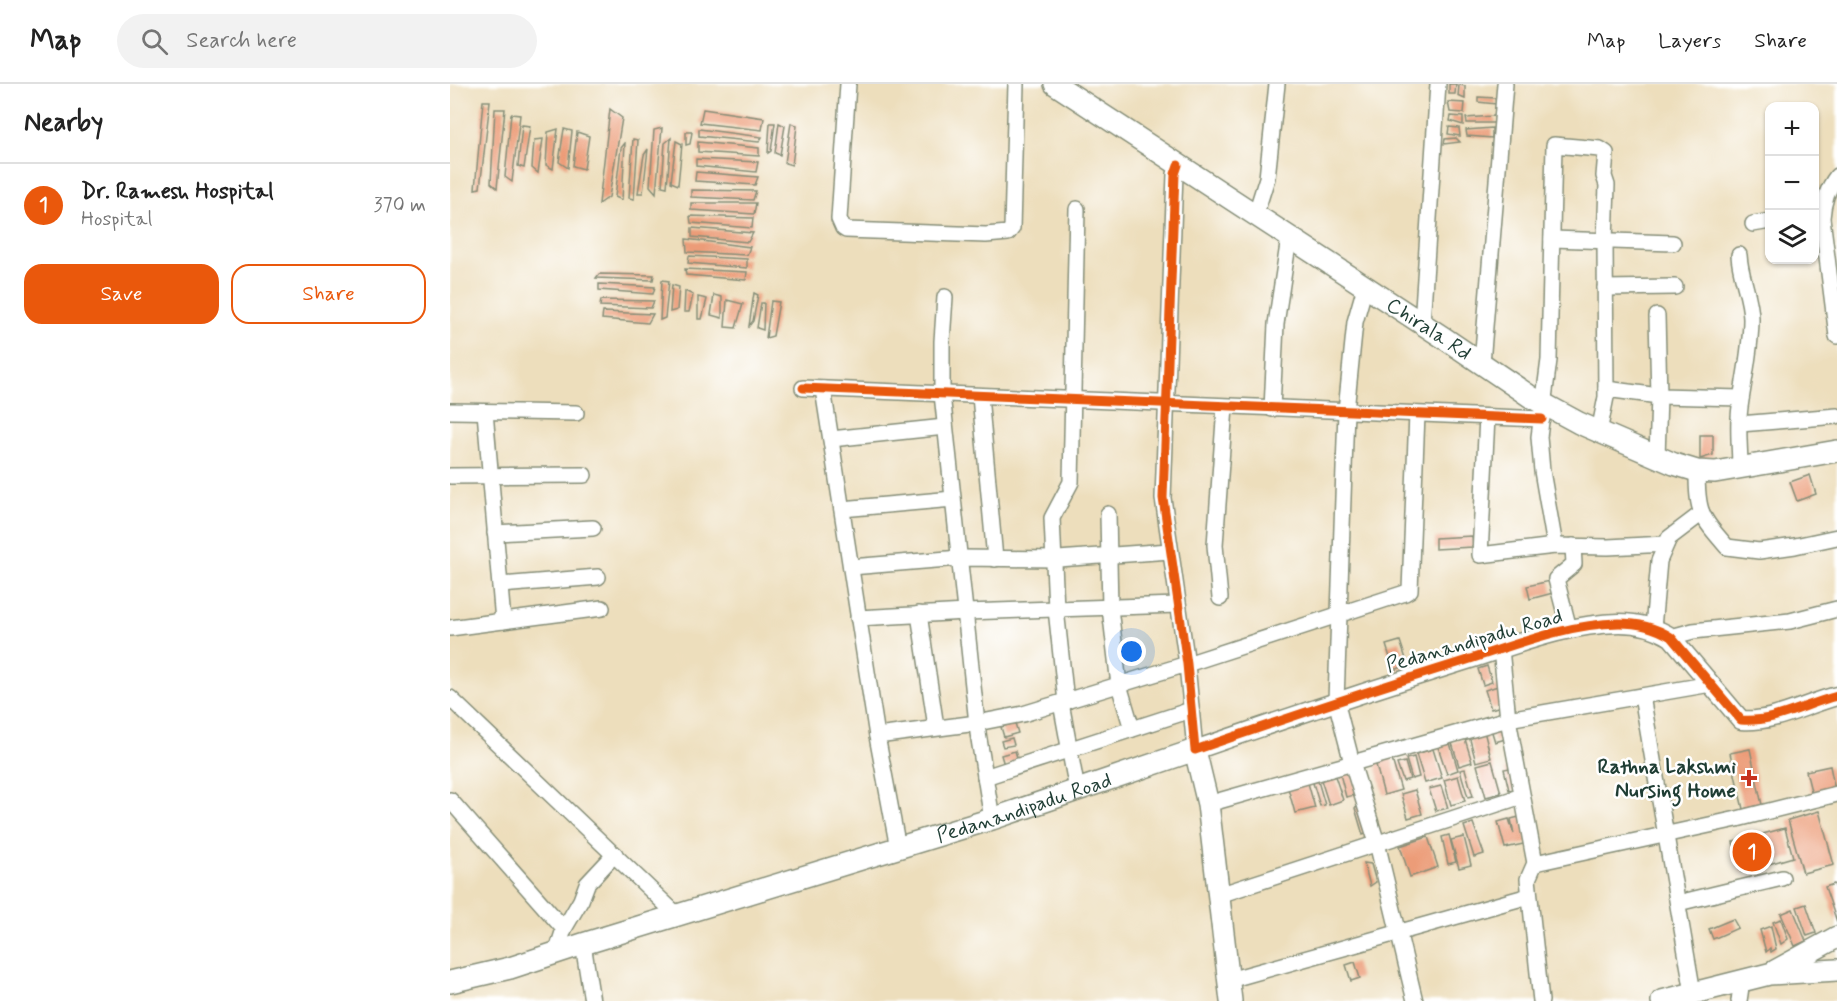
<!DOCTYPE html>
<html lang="en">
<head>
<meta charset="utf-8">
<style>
  body { margin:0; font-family:Mynerve,sans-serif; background:#f2f2f2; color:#222 }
  .controls { position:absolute; right:18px; top:18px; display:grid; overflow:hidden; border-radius:12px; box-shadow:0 2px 4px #0004 }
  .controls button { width:54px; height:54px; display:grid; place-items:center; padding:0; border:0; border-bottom:2px solid #e0e0e0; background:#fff; color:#222; font:30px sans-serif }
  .you { position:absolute; left:682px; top:568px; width:21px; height:21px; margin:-15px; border:4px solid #fff; border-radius:50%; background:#1a73e8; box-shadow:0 0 0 9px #1a73e833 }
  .badge { display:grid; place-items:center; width:39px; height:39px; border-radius:50%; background:#ea580c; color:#fff; font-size:20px; font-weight:700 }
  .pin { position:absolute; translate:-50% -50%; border:3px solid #fff; box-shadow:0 2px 6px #0006 }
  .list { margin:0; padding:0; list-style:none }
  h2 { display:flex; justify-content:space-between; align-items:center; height:78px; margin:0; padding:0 24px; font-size:26px }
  h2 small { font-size:20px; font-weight:400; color:#767676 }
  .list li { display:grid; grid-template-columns:39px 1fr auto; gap:18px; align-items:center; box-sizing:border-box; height:84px; padding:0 24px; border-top:2px solid #e0e0e0 }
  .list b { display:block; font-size:22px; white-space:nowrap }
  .list p { margin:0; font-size:20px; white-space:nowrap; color:#767676 }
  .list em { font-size:20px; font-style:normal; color:#767676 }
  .actions { display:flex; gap:12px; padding:18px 24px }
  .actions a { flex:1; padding:14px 0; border:2px solid #ea580c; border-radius:18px; text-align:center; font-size:21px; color:#ea580c }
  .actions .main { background:#ea580c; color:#fff }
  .icon { flex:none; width:33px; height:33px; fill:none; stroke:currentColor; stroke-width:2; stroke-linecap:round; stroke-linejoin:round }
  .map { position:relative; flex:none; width:1387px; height:917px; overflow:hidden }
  header { display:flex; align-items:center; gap:36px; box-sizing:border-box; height:84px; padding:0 30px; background:#fff; border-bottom:2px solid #e0e0e0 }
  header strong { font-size:28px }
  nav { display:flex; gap:33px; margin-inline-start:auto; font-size:21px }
  .search { width:420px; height:54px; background:#f2f2f2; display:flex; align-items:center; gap:15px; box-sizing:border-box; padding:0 21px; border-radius:33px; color:#767676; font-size:22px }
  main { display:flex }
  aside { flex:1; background:#fff }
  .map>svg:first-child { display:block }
</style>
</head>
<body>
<header>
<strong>Map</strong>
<div class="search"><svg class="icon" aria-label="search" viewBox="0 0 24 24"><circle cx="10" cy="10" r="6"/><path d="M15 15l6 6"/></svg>Search here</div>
<nav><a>Map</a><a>Layers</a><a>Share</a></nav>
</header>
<main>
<aside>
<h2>Nearby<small></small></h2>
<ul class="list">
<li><span class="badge">1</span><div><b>Dr. Ramesh Hospital</b><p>Hospital</p></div><em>370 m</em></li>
</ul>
<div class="actions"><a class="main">Save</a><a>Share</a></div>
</aside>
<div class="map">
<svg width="1387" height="917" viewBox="0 0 1387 917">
  <rect width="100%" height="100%" fill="#fff"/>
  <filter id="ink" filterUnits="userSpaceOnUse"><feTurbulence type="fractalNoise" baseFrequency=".0167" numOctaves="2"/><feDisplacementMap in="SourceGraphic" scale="12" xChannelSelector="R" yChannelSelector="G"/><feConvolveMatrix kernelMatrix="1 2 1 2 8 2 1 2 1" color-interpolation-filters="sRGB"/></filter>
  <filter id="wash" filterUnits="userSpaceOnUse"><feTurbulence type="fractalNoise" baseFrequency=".008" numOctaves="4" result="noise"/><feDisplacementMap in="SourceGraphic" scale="24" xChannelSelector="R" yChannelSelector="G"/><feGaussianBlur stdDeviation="1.35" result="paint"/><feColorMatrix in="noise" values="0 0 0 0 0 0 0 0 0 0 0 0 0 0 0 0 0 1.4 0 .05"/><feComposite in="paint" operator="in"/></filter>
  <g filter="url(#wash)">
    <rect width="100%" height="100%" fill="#eddebc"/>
    <g id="blocks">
      <g fill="#ec9c78">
        <polygon points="999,0 1006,0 1005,10 999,10"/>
        <polygon points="1009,1 1015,2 1015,15 1008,12"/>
        <polygon points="1028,13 1045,14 1046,20 1028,18"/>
        <polygon points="33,17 40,17 30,104 25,105"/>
        <polygon points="998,18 1015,19 1014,29 1000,28"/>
        <polygon points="45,25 55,25 47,104 41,99"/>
        <polygon points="160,25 172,34 159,113 149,120"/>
        <polygon points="253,25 314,34 312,46 250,39"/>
        <polygon points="61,30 70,31 62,98 55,93"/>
        <polygon points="1001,32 1013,33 1013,41 1000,37"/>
        <polygon points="1044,32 1046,39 1017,39 1016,34"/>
        <polygon points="320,39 325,39 321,67 318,69"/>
        <polygon points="329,39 335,42 330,71 325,69"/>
        <polygon points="341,39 347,42 342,81 335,79"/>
        <polygon points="72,41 80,42 74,84 68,82"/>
        <polygon points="999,43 1009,44 1010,52 998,50"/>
        <polygon points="212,44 206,109 200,102 204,46"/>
        <polygon points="1042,44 1042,54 1017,52 1016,46"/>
        <polygon points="108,45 103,85 96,81 98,48"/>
        <polygon points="114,45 122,47 118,84 109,78"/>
        <polygon points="249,45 312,53 309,58 249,52"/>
        <polygon points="127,48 139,52 134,85 123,82"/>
        <polygon points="236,48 242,48 240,60 236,61"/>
        <polygon points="221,54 217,103 212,102 215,59"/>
        <polygon points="1006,54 1010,58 994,60 995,55"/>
        <polygon points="93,55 88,89 82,84 84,56"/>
        <polygon points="183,55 188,56 184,115 179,114"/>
        <polygon points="226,57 232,60 228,101 221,98"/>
        <polygon points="248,58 309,64 309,72 248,68"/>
        <polygon points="175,59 172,116 165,113 171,64"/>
        <polygon points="198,65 193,109 188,109 194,71"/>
        <polygon points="246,75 308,78 306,88 246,82"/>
        <polygon points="246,88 308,93 305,101 245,97"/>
        <polygon points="241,106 306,107 303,116 241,113"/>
        <polygon points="241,119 306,119 304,130 241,126"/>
        <polygon points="240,132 303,134 302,144 241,139"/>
        <polygon points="242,144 303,149 298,158 242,153"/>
        <polygon points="236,155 300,163 297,171 237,168"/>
        <polygon points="239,172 297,175 297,184 238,179"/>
        <polygon points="235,185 297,188 296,196 236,191"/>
        <polygon points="149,190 204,191 203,196 146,194"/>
        <polygon points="212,196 219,197 215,234 210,236"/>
        <polygon points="149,200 205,203 203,210 149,206"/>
        <polygon points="222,201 229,203 227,226 220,228"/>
        <polygon points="235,207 243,211 239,228 234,228"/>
        <polygon points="304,209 308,211 303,237 299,242"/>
        <polygon points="264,211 272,213 272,234 261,231"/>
        <polygon points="248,213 257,215 252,235 248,235"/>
        <polygon points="151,216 204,217 201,224 150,222"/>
        <polygon points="277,216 293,220 286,244 275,243"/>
        <polygon points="321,217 329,218 323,252 316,254"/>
        <polygon points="311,219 314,219 313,246 307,244"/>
        <polygon points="153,228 203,230 198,239 152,235"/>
        <polygon points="1250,351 1263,351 1263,371 1250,375"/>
        <polygon points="1360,391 1366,410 1347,417 1340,398"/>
        <polygon points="1022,452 1023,463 985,465 985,454"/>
        <polygon points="1100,497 1103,509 1080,515 1077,502"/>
        <polygon points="950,557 958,581 944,586 936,561"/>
        <polygon points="1037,582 1042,598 1033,601 1028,585"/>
        <polygon points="1048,602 1054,621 1041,625 1035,606"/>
        <polygon points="565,639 568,649 554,653 551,643"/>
        <polygon points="1055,641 1059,654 1045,658 1041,645"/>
        <polygon points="1034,647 1041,674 1026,678 1019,652"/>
        <polygon points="562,654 564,661 553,663 551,657"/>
        <polygon points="1015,655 1022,678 1009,682 1002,659"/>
        <polygon points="999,656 1008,686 997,690 987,660"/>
        <polygon points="983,665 992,694 975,699 966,670"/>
        <polygon points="1300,665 1312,721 1293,725 1280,669"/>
        <polygon points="565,667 568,677 554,681 551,671"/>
        <polygon points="941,672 951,706 934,711 925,677"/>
        <polygon points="964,673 969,693 962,695 956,675"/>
        <polygon points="1042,677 1051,709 1036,713 1027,681"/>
        <polygon points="955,678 960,695 953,697 947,680"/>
        <polygon points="1380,682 1385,706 1362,711 1356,687"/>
        <polygon points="1065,683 1070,704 1059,706 1054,685"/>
        <polygon points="1015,685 1023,712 1018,713 1010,686"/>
        <polygon points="901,686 908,710 896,713 890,690"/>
        <polygon points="885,692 893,716 879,721 871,696"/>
        <polygon points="1008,692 1015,717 1001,721 994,696"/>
        <polygon points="868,697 875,721 870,722 863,699"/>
        <polygon points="858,699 865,724 845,729 838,704"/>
        <polygon points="991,702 998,724 986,727 979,705"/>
        <polygon points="965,706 972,730 958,734 951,710"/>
        <polygon points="913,722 921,748 913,751 905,724"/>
        <polygon points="1369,727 1384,781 1353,789 1338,736"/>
        <polygon points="1073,732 1078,759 1055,764 1048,738 1059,735 1064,750 1061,735"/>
        <polygon points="1023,739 1034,770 1024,773 1014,742"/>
        <polygon points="1335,744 1343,773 1291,788 1283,758"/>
        <polygon points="999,751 1006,778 998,780 992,753"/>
        <polygon points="978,753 988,783 960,793 950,762"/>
        <polygon points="1014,753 1021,781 1009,784 1001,756"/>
        <polygon points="914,779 921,780 926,798 920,802"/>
        <polygon points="1384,800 1387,807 1387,838 1375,803"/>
        <polygon points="1356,820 1366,849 1357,852 1347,823"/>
        <polygon points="1343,825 1356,857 1345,862 1331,830"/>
        <polygon points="1283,835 1288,844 1263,855 1259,845"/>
        <polygon points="1331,835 1338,855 1331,860 1323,838"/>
        <polygon points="1321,842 1326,865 1321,868 1320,864 1316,868 1310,846"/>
        <polygon points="905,878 910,894 901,897 896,881"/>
      </g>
    </g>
  </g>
  <g filter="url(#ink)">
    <use href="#blocks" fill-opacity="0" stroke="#868e78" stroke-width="1.5"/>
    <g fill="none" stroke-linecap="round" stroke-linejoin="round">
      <g stroke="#868e78" stroke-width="18">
        <g id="minor">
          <polyline points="398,0 389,135 393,144 396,146 536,151 558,149 562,144 566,0"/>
          <polyline points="728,81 725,90 713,414 737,580 745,666"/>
          <path d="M 1387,92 C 1377,105 1373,118 1372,134 L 1387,252"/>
          <polyline points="805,132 817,94 827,0"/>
          <polyline points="1303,140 1320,137"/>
          <polyline points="1102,155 1223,159"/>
          <path d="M 1289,171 C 1290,193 1301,213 1301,235 C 1301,265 1294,294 1290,323 C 1287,343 1290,364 1290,384"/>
          <polyline points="915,203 905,238 896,327 886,617 902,679 927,759 965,917"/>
          <polyline points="1155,204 1225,203"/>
          <polyline points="495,213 492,257 492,310 528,649 542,735"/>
          <polyline points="972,239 988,0"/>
          <polyline points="1032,279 1055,0"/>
          <polyline points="353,304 1092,335"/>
          <polyline points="373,305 427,652 448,764"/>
          <polyline points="1156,305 1209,312 1291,314"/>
          <polyline points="530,312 545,475"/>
          <polyline points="822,325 826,240 839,154"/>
          <polyline points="0,327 126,329"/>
          <polyline points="35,328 53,537"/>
          <polyline points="1037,333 1030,471 1105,462 1158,463 1216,460"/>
          <polyline points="1290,340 1387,332"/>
          <polyline points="381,355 495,343"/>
          <polyline points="1207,373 1209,312 1207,232"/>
          <path d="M 1247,387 C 1247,428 1250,432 1277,463 L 1309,467 L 1345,462 L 1387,453"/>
          <polyline points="0,392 134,391"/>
          <polyline points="392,425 503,415"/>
          <polyline points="658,430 660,524 669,601 682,645"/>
          <polyline points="45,449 143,444"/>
          <polyline points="1105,462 1092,387 1089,353 1099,276 1104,61 1150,65 1156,69 1154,92 1157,101 1155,157 1156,313 1149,348"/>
          <polyline points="401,483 510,474 608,475 720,467"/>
          <polyline points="50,501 148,493"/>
          <polyline points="770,514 765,461 775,323"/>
          <polyline points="469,530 486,643"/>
          <polyline points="408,534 516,528 728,521"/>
          <polyline points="0,544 152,524"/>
          <polyline points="1203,544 1209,477 1219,454 1252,429"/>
          <polyline points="1119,545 1106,495 1124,480 1123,462"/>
          <polyline points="1221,553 1243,547 1340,537 1387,525"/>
          <polyline points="1051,565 1058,635 1085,779 1078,795 1091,917"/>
          <polyline points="1192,612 1243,909"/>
          <polyline points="0,614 227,831"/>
          <polyline points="616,618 606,525 602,434 621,398 627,125"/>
          <polyline points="611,619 627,706"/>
          <polyline points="427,652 527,639 573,630 737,580 955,509 960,506 967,330"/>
          <polyline points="535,693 741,626"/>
          <polyline points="0,716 114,845 106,870"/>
          <polyline points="758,720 1058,635 1261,600"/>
          <polyline points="1085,779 1287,735 1387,710"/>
          <polyline points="769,811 1072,712"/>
          <polyline points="1228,819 1332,794"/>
          <polyline points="114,845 131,816 137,800 165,770"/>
          <polyline points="133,860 142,917"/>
          <polyline points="779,896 1079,812"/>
          <polyline points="1289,917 1292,896"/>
        </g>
      </g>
      <g stroke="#868e78" stroke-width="21">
        <path id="tertiary" d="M 745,666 C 834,635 924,605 1014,577 C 1065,561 1116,540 1169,539 C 1188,539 1205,543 1221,553 L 1291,636 C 1324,639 1355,620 1387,612"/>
      </g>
      <g stroke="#868e78" stroke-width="24">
        <g id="secondary">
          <path id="s1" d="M 605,0 L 994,254 L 1081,313 L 1129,339 L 1224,380 L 1247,387 L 1265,388 L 1387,367"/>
          <polyline points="1325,887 1387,853"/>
          <path id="s2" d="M 0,898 L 60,884 L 133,860 L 542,735 L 745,666 L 758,720 L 781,917"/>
          <polyline points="1212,917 1319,890 1387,886"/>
        </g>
      </g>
      <use href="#minor" stroke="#fff" stroke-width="15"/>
      <use href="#tertiary" stroke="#fff" stroke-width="18"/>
      <use href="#secondary" stroke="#fff" stroke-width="21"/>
      <g stroke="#fff" stroke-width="13">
        <g id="cycleway">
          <path d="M 728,81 L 725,90 L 713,414 L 737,580 L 745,666 C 834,635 924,605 1014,577 C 1065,561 1116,540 1169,539 C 1188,539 1205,543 1221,553 L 1291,636 C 1324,639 1355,620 1387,612"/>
          <polyline points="353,304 1092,335"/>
        </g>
      </g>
      <use href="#cycleway" stroke="#e8590c" stroke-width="9"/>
    </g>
  </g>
  <path fill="#c8321e" stroke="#fff" stroke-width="2" d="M1296 685h6v6h6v6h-6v6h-6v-6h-6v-6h6z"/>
  <g text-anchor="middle" stroke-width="5" stroke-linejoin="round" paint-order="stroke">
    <g font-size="21" fill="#1f3d34" stroke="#fff">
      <text dy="7" stroke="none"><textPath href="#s1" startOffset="447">Chirala Rd</textPath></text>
      <text transform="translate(1024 556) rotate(-16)" y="7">Pedanandipadu Road</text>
      <text dy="7" stroke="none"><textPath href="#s2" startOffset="600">Pedanandipadu Road</textPath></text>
    </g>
    <g font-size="21" font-weight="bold" fill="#1f3d34" stroke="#fff" text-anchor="end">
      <text x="1286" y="689">Rathna Lakshmi<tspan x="1286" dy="24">Nursing Home</tspan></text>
    </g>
  </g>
</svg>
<div class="controls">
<button>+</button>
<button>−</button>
<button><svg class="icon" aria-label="layers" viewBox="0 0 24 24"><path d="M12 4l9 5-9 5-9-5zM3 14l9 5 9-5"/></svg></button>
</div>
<div class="you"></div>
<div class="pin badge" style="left:1302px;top:768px">1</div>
</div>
</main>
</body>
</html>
